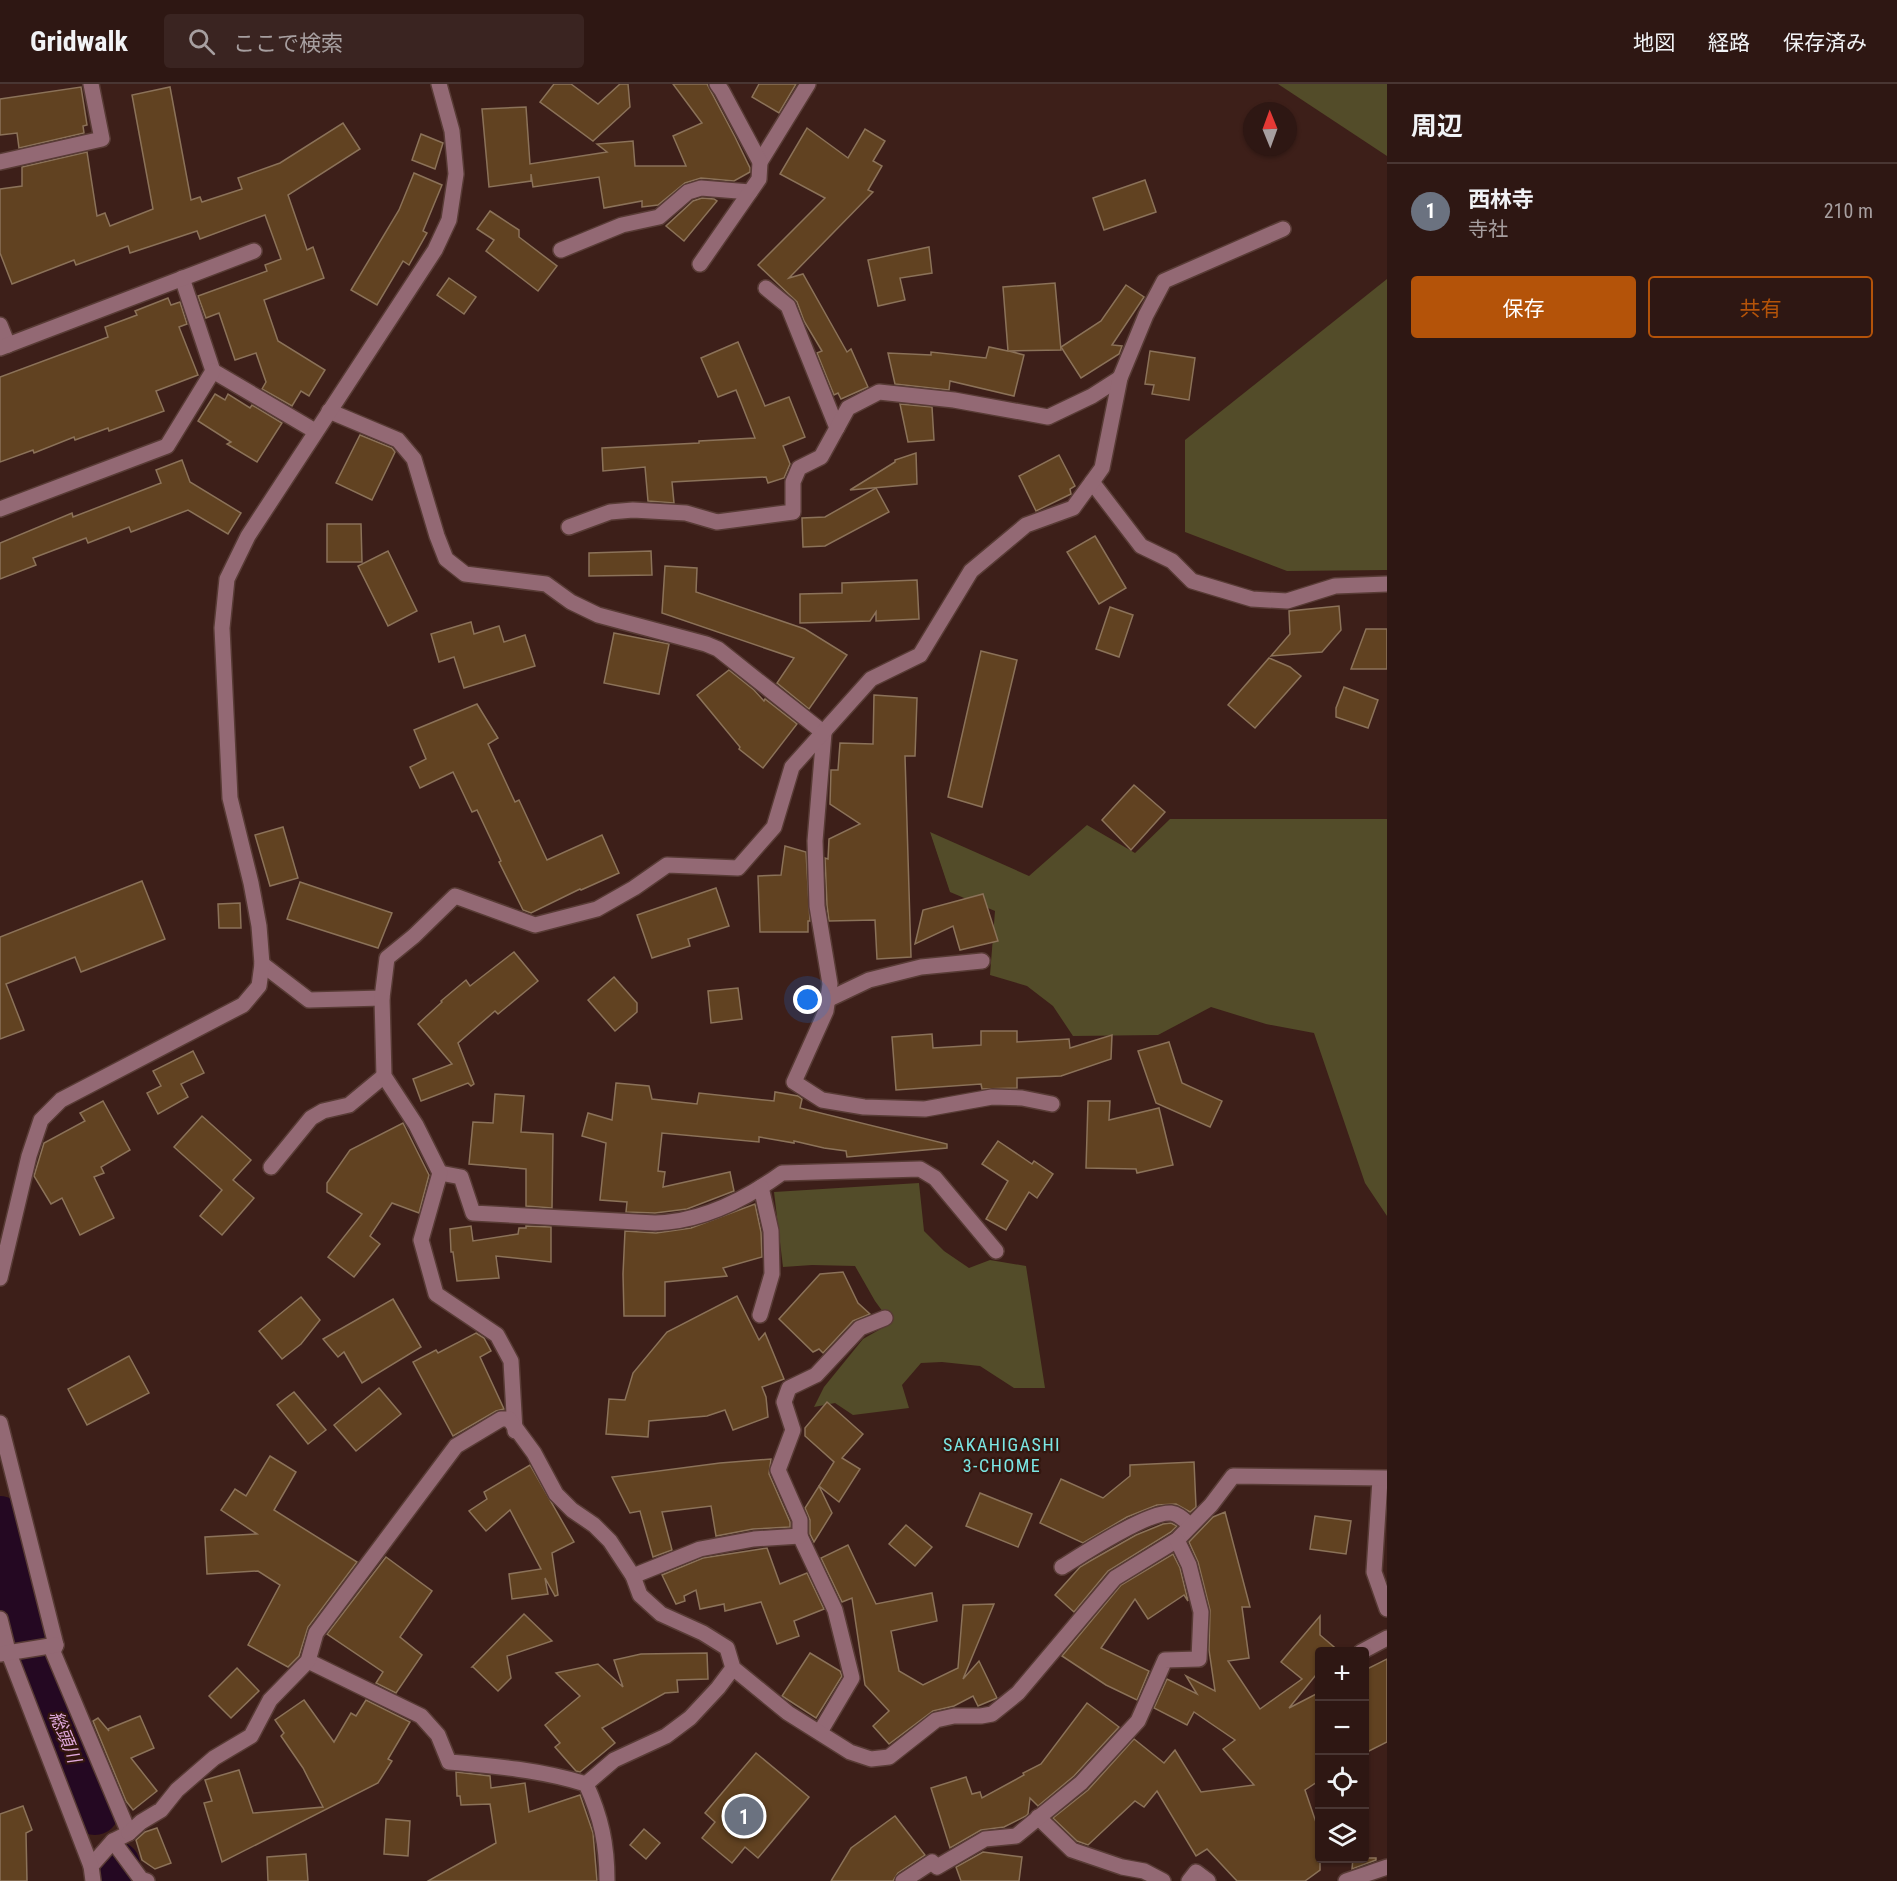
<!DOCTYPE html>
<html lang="ja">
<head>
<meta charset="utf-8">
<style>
  body { margin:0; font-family:"Roboto Condensed","Noto Sans JP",sans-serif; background:#3a2421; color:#f1f3f6 }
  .controls { position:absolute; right:18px; bottom:18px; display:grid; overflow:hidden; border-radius:6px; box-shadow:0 2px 4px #0004 }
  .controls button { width:54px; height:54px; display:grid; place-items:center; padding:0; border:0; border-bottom:2px solid #493633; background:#2e1713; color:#f1f3f6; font:30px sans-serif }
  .compass { position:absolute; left:1243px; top:18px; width:54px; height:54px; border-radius:50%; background:#2e1713; box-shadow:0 2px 4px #0004; rotate:359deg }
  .you { position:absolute; left:808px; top:916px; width:21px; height:21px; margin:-15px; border:4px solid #fff; border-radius:50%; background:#1a73e8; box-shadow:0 0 0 9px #1a73e833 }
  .badge { display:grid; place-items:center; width:39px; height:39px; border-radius:50%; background:#b45309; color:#fff; font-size:20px; font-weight:700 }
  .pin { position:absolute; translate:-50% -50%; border:3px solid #fff; box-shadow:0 2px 6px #0006 }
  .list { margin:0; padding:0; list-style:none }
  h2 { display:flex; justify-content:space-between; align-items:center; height:78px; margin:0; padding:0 24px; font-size:26px }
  h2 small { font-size:20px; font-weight:400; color:#a79fa0 }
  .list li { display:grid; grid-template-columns:39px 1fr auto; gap:18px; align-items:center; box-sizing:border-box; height:96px; padding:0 24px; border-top:2px solid #493633 }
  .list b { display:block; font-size:22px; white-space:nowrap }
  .list p { margin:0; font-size:20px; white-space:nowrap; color:#a79fa0 }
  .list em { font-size:20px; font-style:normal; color:#a79fa0 }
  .actions { display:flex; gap:12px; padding:18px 24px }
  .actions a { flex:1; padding:14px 0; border:2px solid #b45309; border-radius:6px; text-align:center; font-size:21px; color:#b45309 }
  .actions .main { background:#b45309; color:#fff }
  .icon { flex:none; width:33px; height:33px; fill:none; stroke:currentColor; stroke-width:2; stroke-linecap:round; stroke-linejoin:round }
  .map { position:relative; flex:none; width:1387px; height:1797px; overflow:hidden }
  header { display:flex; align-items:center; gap:36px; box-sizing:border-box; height:84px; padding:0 30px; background:#2e1713; border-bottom:2px solid #493633 }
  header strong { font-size:28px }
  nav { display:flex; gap:33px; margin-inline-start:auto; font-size:21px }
  .search { width:420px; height:54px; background:#3a2421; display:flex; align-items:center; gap:15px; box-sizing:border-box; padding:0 21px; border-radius:6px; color:#a79fa0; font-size:22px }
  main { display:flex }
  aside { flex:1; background:#2e1713 }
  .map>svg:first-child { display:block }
</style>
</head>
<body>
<header>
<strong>Gridwalk</strong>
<div class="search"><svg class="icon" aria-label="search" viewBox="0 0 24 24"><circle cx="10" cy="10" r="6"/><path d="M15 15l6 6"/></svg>ここで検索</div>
<nav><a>地図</a><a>経路</a><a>保存済み</a></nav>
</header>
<main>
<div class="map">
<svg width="1387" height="1797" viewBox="0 0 1387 1797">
  <rect width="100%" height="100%" fill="#3d1f19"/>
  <g fill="#534c29">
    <polygon points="1278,0 1387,0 1387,72"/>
    <polygon points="1387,195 1387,486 1287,487 1185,448 1185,356"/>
    <polygon points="1170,735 1387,735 1387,1132 1365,1099 1314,949 1266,940 1211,923 1158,951 1073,952 1053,922 1027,902 990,891 995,827 950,808 930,748 1029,792 1087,741 1135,769"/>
    <polygon points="919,1099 924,1147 944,1167 969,1184 990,1176 1026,1182 1045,1304 1014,1304 980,1282 942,1278 921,1279 902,1301 909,1324 853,1331 835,1319 814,1323 824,1303 863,1255 891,1239 875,1217 855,1182 812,1181 783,1183 774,1108"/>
  </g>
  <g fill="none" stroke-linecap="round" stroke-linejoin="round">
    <g stroke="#240822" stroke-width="48">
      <polyline points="0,1436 27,1548"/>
      <polyline points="36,1579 95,1727"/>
      <polyline points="115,1797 116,1781"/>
    </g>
  </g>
  <g fill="#614221" stroke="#8b7259" stroke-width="1.5">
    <polygon points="554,0 571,0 598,20 620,0 628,0 630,23 593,57 540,18"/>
    <polygon points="673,0 707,0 735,53 750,84 750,88 734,97 701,94 685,99 658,121 642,123 642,117 604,124 599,93 533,103 531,90 531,97 489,103 482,25 526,23 530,80 607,68 597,60 633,57 635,82 686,82 673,52 702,39"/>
    <polygon points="759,0 796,0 779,29 752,13"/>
    <polygon points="81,3 87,41 83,42 84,49 19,64 17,49 0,51 0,15"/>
    <polygon points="170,3 191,116 200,113 202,118 242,105 238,94 280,79 343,39 360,65 288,111 307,166 313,163 324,194 264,216 278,257 325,286 309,312 301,307 292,322 262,305 266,298 256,269 235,276 219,229 206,234 198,212 267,187 265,181 281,175 265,131 200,155 197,147 130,169 128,162 76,181 74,176 12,200 0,169 0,105 22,102 22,83 87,68 97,132 105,129 110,142 153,125 132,11"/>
    <polygon points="807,44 848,74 865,45 885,57 873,77 882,82 868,106 873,108 789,194 803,190 847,268 851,265 868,303 841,315 838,309 834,311 817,269 822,267 804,237 797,218 758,181 825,114 780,90"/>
    <polygon points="421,50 443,59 435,85 412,76"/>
    <polygon points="414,89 442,101 423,147 427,149 409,181 403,177 377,221 351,206 399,126"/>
    <polygon points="1145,96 1156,128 1104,146 1093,114"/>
    <polygon points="702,114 714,115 717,117 684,157 666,142 693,117"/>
    <polygon points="490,127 519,146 519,153 557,182 538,207 486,167 494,156 477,145"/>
    <polygon points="929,163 932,189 900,194 905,216 878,222 868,176"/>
    <polygon points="449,194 476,213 464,230 437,211"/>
    <polygon points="1055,199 1061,266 1009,267 1024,271 1014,312 950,297 949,306 895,300 888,269 931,271 931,268 986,274 989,263 1008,267 1003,203"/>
    <polygon points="1126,201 1144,213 1112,261 1122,262 1119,270 1081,294 1061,263 1101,237"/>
    <polygon points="168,214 171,221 180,218 187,240 179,243 198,291 156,307 164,327 109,347 108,344 75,356 74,353 34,369 33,366 0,378 0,293 108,253 105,243 137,231 135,227"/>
    <polygon points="738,258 765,322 789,313 805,353 783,362 790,380 784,394 768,399 766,393 672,398 674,419 648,417 645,383 603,387 602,364 699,359 699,357 755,354 736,306 718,313 701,274"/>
    <polygon points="1150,267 1195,274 1189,316 1152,310 1154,301 1145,300"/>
    <polygon points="215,310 225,316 228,310 250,324 252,321 282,339 257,378 227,360 231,358 198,337"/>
    <polygon points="900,320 932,323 934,356 908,358"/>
    <polygon points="360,351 392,364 395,368 372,416 336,399"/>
    <polygon points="916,369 917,400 850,406 895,378 895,376"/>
    <polygon points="1059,371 1075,402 1070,405 1071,410 1036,427 1019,392"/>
    <polygon points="182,376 190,398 241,429 228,450 188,426 131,448 129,443 88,459 86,454 33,474 36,481 0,495 0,459 72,429 73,433 161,399 156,386"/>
    <polygon points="876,404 889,428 825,462 803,463 802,434 825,433"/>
    <polygon points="327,440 361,440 362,478 327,478"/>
    <polygon points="1095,452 1126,504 1099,520 1067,468"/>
    <polygon points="388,467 417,527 388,542 358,482"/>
    <polygon points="651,467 652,491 589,492 589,469"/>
    <polygon points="665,482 697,484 696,508 805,545 847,571 809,625 777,599 794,574 662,529"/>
    <polygon points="917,496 919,535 876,537 876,528 870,537 800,539 800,510 842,509 842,499"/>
    <polygon points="1339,522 1341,546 1322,568 1271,572 1290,550 1289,527"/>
    <polygon points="1110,523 1133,531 1119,573 1096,565"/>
    <polygon points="471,538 474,550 499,542 504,558 525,551 535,582 464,604 454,573 439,578 431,550"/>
    <polygon points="1366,545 1387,545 1387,585 1351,585"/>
    <polygon points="614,549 669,560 659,610 604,599"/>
    <polygon points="981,567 1017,576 982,723 948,713"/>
    <polygon points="1269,574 1290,583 1301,592 1255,644 1228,621"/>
    <polygon points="729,586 754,606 764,617 765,615 797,640 763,684 739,665 740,663 697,611"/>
    <polygon points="1344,603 1378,616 1368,644 1336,633 1336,624"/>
    <polygon points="874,611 917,614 915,672 905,672 911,873 877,875 875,836 829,837 827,821 825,774 828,775 829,755 860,740 830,720 831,686 838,686 840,659 873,660"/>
    <polygon points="477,620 498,654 488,660 515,718 519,716 547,776 602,751 619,789 581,806 580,805 531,829 523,826 499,778 501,777 477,726 472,728 453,688 420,704 410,683 426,675 414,646"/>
    <polygon points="1134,701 1165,728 1131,766 1102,736"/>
    <polygon points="283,743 298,794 270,802 255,751"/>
    <polygon points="785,762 806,768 810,837 808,837 808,848 760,848 758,792 781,791"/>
    <polygon points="142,797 165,855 81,888 75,873 6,900 24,946 0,955 0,853"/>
    <polygon points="300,798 392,829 378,864 287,835"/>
    <polygon points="716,804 729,842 688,855 690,862 652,874 637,831"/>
    <polygon points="983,810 998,857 960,866 953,842 915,860 923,826"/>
    <polygon points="240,819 241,844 219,844 218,820"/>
    <polygon points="514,868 538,897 498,930 495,927 458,959 474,1000 471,1002 468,999 421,1017 413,995 452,980 418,940 442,918 441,917 466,896 470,902"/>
    <polygon points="614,893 637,919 637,928 615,947 588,916"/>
    <polygon points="738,904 742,935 711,939 708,907"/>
    <polygon points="981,947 1017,947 1017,958 1069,955 1070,964 1112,951 1111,975 1061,992 1017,994 1017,1004 982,1005 981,1000 896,1006 892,953 932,950 933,964 981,961"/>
    <polygon points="1169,958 1182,999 1222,1017 1210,1043 1156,1019 1138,967"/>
    <polygon points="193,967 204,989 181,1000 188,1013 158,1030 147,1009 161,1002 153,987"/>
    <polygon points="616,999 649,1002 652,1015 697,1020 699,1009 774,1017 775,1008 798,1012 802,1015 800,1024 947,1060 947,1064 847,1073 846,1067 824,1064 794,1057 794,1059 759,1053 759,1058 662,1049 658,1087 665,1088 663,1103 730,1088 734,1107 687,1125 655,1129 626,1128 627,1118 600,1116 606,1059 582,1052 588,1029 612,1036"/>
    <polygon points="495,1010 524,1012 521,1048 553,1050 552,1124 526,1122 526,1085 469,1080 473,1038 493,1039"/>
    <polygon points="103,1017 130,1066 101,1083 104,1089 94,1093 114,1134 80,1151 62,1114 51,1120 34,1092 44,1059 85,1037 80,1029"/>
    <polygon points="1088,1017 1110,1017 1109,1036 1159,1024 1173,1081 1137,1089 1136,1085 1086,1084"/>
    <polygon points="202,1032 251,1076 233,1096 254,1114 222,1151 200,1132 222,1106 174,1063"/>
    <polygon points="403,1039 429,1091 419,1129 392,1119 370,1152 380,1160 354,1193 328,1173 362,1130 327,1108 327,1099 350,1066"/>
    <polygon points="998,1057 1032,1080 1034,1077 1053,1090 1037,1114 1029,1108 1006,1146 986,1135 1008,1097 982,1080"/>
    <polygon points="755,1120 761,1148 762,1173 723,1184 727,1192 665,1198 665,1232 624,1232 623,1190 625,1147 656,1149 691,1144"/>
    <polygon points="471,1142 473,1157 518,1150 519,1144 526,1144 526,1142 551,1143 551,1178 496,1172 499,1194 457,1197 453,1168 451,1168 450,1145"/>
    <polygon points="843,1188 858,1219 870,1230 853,1237 823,1269 819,1265 813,1268 779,1235 820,1190"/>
    <polygon points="737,1212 759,1256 765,1249 784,1295 762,1303 766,1313 768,1333 733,1346 725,1326 707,1332 649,1337 648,1353 606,1350 609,1315 625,1316 633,1289 667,1248"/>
    <polygon points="301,1213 320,1236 301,1260 282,1275 259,1247"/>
    <polygon points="393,1215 421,1263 362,1299 344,1268 338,1273 323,1255"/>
    <polygon points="476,1249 484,1254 491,1267 480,1273 504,1325 496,1327 453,1352 413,1278 436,1266 438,1269"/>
    <polygon points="129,1272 149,1309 87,1341 68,1305"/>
    <polygon points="379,1304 401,1330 356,1367 334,1341"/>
    <polygon points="294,1308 326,1346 308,1360 277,1321"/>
    <polygon points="827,1318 863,1350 842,1374 860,1385 839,1418 819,1402 834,1378 805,1352 805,1344"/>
    <polygon points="270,1372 296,1388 274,1426 357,1478 308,1543 299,1572 288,1583 248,1561 280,1501 258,1487 207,1490 205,1453 257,1450 221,1426 235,1405 246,1412"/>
    <polygon points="771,1375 769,1390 790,1438 790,1443 753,1445 716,1452 711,1422 662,1428 672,1466 653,1473 640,1427 630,1429 612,1393 720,1379"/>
    <polygon points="1194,1378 1196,1423 1190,1428 1176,1420 1157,1421 1127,1433 1083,1459 1040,1439 1061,1395 1103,1414 1130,1392 1130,1381"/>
    <polygon points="530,1381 574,1458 552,1469 558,1511 555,1512 545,1494 548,1510 512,1515 509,1490 541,1485 510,1426 486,1447 469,1427 487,1415 484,1408"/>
    <polygon points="819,1402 832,1429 814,1458 810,1450 810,1436 805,1424"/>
    <polygon points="980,1409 1032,1430 1018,1463 966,1442"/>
    <polygon points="1225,1428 1250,1523 1242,1523 1249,1574 1228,1577 1260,1625 1302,1595 1281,1578 1320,1532 1320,1551 1340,1568 1320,1568 1320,1586 1289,1624 1320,1608 1320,1696 1305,1706 1320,1750 1320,1786 1305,1797 1237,1797 1207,1765 1196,1772 1157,1707 1144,1723 1135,1717 1088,1761 1077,1757 1053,1734 1088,1706 1134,1655 1164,1679 1175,1666 1201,1708 1254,1701 1223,1665 1235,1656 1194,1628 1187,1641 1154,1624 1167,1595 1197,1610 1186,1592 1215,1607 1209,1566 1210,1526 1198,1478 1189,1458 1213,1433"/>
    <polygon points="1315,1432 1351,1437 1346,1470 1310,1465"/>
    <polygon points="1171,1439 1177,1442 1171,1448 1108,1487 1074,1528 1055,1511 1080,1483 1090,1477 1136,1451 1163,1440"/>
    <polygon points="906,1441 932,1463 915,1482 889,1460"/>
    <polygon points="848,1461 876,1520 932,1509 937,1537 891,1547 899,1587 923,1601 958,1584 963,1521 994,1520 963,1595 979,1577 997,1614 978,1622 973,1612 954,1622 933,1627 889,1660 873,1642 889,1627 865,1601 852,1514 842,1518 821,1474"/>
    <polygon points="767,1464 780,1500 807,1489 824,1525 794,1537 799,1552 777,1560 761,1518 725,1527 724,1520 700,1525 696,1506 684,1512 685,1517 676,1520 662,1491 703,1474"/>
    <polygon points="1173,1470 1180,1484 1188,1517 1184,1511 1148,1535 1135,1515 1101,1564 1149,1587 1137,1616 1106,1601 1062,1572 1121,1501"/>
    <polygon points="386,1473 432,1507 400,1553 422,1571 396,1609 376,1599 383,1588 327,1550"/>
    <polygon points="524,1530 552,1557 507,1572 511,1594 498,1607 473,1583 472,1583"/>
    <polygon points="707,1569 708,1595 677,1596 678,1608 665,1609 602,1644 615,1659 580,1688 576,1687 555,1663 560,1659 545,1641 580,1612 556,1589 598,1580 623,1603 614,1576 641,1570"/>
    <polygon points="810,1569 840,1587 842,1592 816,1634 782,1612"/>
    <polygon points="1387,1575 1387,1658 1365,1669 1365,1586"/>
    <polygon points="237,1584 259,1607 231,1634 209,1612"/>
    <polygon points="304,1616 334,1658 351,1629 356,1632 366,1616 410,1638 388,1675 392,1677 378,1699 222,1778 204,1719 212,1717 205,1696 239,1686 253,1729 323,1723 303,1684 281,1652 284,1649 275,1636"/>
    <polygon points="1087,1619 1119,1643 1074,1692 1038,1722 1030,1714 1028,1730 1026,1732 1004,1743 981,1746 950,1764 931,1704 966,1693 972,1710 980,1708 982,1714 1024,1691 1023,1689 1041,1680"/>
    <polygon points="140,1632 154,1664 131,1674 157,1707 133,1726 126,1717 93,1637 98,1634 109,1647 108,1645"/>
    <polygon points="756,1669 809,1713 758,1774 745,1763 732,1779 702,1754 715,1738 705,1729"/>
    <polygon points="456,1688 490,1692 491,1704 525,1699 529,1728 580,1711 593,1749 597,1797 428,1797 496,1759 490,1720 461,1721 460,1712 457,1712"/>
    <polygon points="23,1722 32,1746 26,1749 27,1797 0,1797 0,1730"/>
    <polygon points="895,1732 925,1771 898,1789 893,1797 831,1797 851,1764"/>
    <polygon points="386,1735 410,1737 408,1772 384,1770"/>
    <polygon points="157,1744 171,1779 155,1785 142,1776 136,1756 145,1748"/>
    <polygon points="644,1745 660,1759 646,1775 630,1761"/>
    <polygon points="983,1768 1022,1773 1019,1797 961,1797 956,1783"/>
    <polygon points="306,1770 308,1797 268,1797 267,1773"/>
    <polygon points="1353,1774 1376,1774 1376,1776 1352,1785"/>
  </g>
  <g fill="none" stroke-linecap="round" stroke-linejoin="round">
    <g stroke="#583b35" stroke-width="18">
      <g id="minor">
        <polyline points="0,78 102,55 91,0"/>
        <polyline points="760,78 808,0"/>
        <polyline points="561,166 622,141 659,133 688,108 701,104 750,108"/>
        <polyline points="700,180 759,95 760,78 722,7 717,0"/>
        <polyline points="182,194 213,287 315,347"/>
        <polyline points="766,204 788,222 837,344"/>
        <polyline points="0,241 8,261"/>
        <polyline points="0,264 254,167"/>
        <polyline points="329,327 398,356 414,375 437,452 446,475 465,490 546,500 571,518 598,531 706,560 718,565 824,649"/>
        <polyline points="1092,398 1141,462 1172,477 1192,497 1252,515 1287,517 1335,502 1387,500"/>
        <polyline points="0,425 167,362 213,287"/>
        <polyline points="569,443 610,428 633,426 686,429 717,438 793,428 793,398 799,384 821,373 848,324 879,308 954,316 1048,333 1092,312 1120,294"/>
        <polyline points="824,649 815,757 817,822 830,900 826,927 794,998 822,1016 864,1023 925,1025 992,1013 1022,1014 1052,1020"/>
        <polyline points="262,880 309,916 382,914"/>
        <polyline points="827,916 869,896 921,883 982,877"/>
        <polyline points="271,1083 311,1034 323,1027 349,1021 384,992"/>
        <path d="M 440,1089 L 461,1093 L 473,1129 L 655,1139 C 701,1138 746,1115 782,1089 L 920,1085 L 935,1094 L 996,1167"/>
        <polyline points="0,1194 29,1072 41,1036 61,1016 243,921 259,902 262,880 259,842 251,799 230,714 222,544 227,495 248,452 435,166 449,136 456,90 452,47 439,0"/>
        <polyline points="760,1231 772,1190 771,1147 761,1103"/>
        <polyline points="0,1339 56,1561 53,1568 129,1749 113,1757 91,1782 93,1797"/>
        <polyline points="515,1347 511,1277 497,1251 436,1210 421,1156 440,1089 416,1041 384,992 382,914 387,874 414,852 455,812 535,841 597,825 634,804 667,781 738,784 774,743 792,683 871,595 920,571 971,487 1026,441 1073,424 1092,398 1102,384 1120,294 1146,231 1164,197 1283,145"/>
        <polyline points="1380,1396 1374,1488 1387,1525"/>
        <polyline points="800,1452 835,1526 852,1594 820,1648"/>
        <path d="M 1062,1483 C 1083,1470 1148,1427 1171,1429 C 1179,1430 1184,1436 1190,1441"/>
        <polyline points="633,1492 700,1465 754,1455 800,1452 800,1436 778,1386 793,1346 784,1318 789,1304 816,1291 860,1244 885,1234"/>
        <polyline points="0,1535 8,1567 91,1782"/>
        <polyline points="1361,1568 1387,1554"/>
        <polyline points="0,1570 56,1561"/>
        <path d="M 308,1577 L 421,1632 L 438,1651 L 449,1678 C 495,1682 541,1686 586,1700 C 601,1733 607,1760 607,1797"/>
        <polyline points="586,1700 614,1676 666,1652 690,1634 718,1604 733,1584"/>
        <polyline points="1038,1733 1072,1766 1122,1783 1144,1787 1163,1797"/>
        <polyline points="129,1749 141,1738 161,1726 177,1706 214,1674 251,1652 270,1616 308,1577 316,1549 456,1362 501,1335 509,1335 534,1369 556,1410 572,1426 594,1441 610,1457 633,1492 640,1511 661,1530 703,1549 727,1564 733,1584 788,1629 850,1668 871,1675 889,1673 936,1636 954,1632 981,1632 992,1630 1018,1609 1115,1494 1177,1456 1211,1421 1233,1392 1387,1394"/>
        <polyline points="113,1757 141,1795 147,1797"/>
        <polyline points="903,1797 932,1778 937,1783 985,1755 1016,1752 1081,1699 1138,1637 1165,1576 1199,1575 1201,1528 1189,1481 1177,1456"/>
        <polyline points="1189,1797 1196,1788 1208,1797"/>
        <polyline points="1346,1797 1387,1783"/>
      </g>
    </g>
    <use href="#minor" stroke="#936974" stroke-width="15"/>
  </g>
  <g text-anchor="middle" stroke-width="4.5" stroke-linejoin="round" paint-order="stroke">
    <g font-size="18" letter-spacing="1.5" fill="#7be7e5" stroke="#33160f">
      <text x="1002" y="1367">SAKAHIGASHI<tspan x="1002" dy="21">3-CHOME</tspan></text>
    </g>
    <g font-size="18" font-style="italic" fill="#e1a9dc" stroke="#33160f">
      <text transform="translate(65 1653) rotate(68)" y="6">総頭川</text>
    </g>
  </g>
</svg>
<div class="controls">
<button>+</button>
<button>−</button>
<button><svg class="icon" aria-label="locate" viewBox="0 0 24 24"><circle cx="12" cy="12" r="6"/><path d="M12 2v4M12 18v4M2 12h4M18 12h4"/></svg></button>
<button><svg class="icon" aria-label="layers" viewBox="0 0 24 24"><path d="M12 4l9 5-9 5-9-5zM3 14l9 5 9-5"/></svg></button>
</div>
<svg class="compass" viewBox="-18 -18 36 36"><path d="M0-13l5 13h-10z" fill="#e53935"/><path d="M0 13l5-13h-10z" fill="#a79fa0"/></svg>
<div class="you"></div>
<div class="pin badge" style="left:744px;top:1732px;background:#6b7280">1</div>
</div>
<aside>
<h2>周辺<small></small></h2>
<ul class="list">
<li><span class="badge" style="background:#6b7280">1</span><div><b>西林寺</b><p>寺社</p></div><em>210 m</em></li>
</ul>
<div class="actions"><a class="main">保存</a><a>共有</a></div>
</aside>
</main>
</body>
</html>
